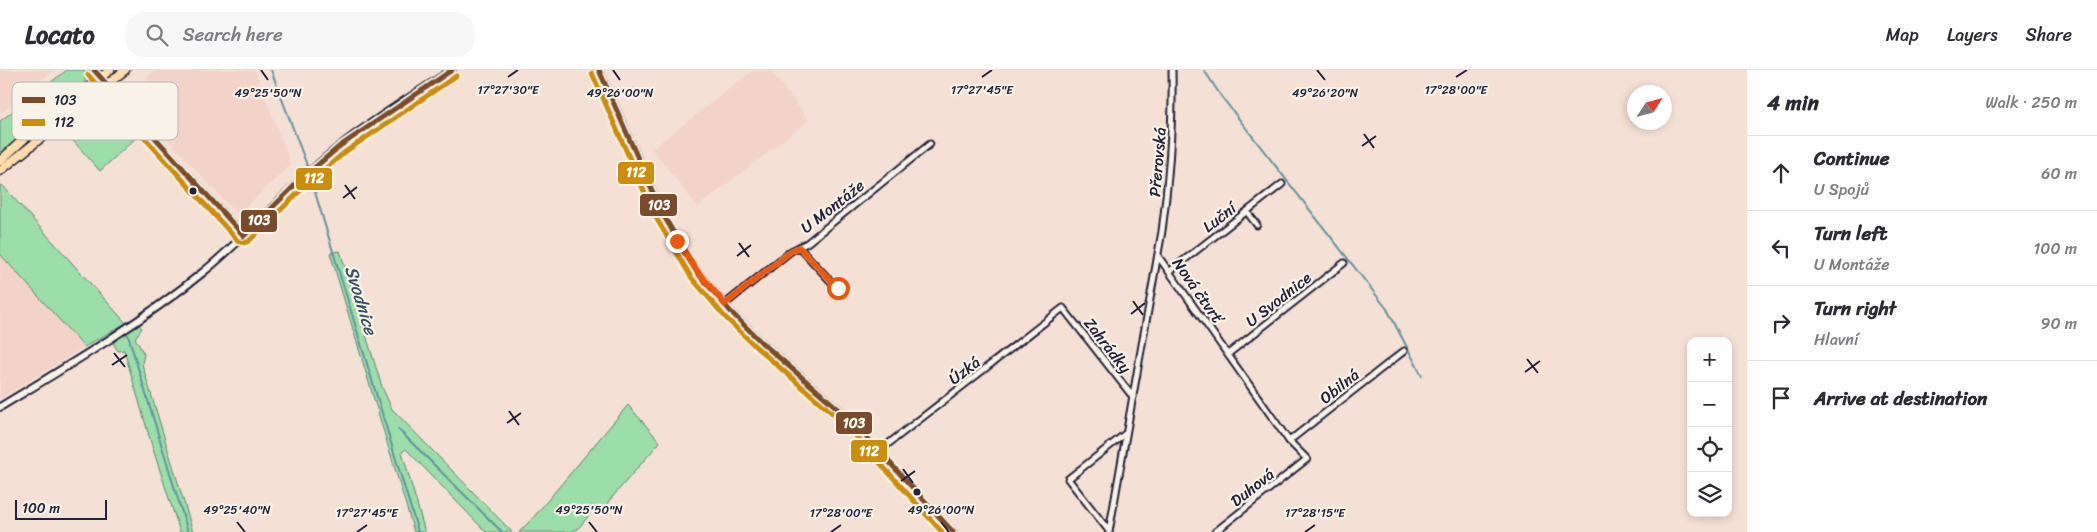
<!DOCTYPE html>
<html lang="en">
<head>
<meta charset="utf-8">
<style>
  body { margin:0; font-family:Sriracha,sans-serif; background:#f7f7f7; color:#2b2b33 }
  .controls { position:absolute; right:15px; bottom:15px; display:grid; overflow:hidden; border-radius:10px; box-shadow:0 2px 8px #0003 }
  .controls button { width:45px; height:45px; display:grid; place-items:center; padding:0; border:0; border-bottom:1px solid #e1e1e2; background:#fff; color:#2b2b33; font:25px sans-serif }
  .compass { position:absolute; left:1627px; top:15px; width:45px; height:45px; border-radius:50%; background:#fff; box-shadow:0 2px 8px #0003; rotate:54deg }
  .scale { position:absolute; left:15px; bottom:12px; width:92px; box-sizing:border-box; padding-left:5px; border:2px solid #22223b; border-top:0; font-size:14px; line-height:18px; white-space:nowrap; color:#22223b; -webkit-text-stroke:4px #f7f3e8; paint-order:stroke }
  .stop { position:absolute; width:15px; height:15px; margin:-11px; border:4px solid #ea580c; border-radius:50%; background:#fff }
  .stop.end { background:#ea580c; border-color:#fff; box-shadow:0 1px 5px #0008 }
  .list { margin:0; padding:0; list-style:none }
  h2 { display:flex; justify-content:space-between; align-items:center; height:65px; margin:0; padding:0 20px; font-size:21px }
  h2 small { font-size:16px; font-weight:400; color:#7c7c81 }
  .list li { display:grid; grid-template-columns:32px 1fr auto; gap:15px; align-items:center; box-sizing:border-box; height:75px; padding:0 20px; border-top:1px solid #e1e1e2 }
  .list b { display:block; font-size:19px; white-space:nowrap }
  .list p { margin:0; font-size:16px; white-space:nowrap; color:#7c7c81 }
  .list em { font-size:16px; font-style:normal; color:#7c7c81 }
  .icon { flex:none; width:28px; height:28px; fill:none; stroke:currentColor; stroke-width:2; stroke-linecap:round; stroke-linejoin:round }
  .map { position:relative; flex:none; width:1747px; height:462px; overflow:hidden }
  header { display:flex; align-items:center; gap:30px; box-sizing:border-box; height:70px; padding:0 25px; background:#fff; border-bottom:1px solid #e1e1e2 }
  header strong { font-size:24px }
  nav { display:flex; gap:28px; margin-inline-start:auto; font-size:18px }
  .search { width:350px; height:45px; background:#f7f7f7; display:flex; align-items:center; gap:12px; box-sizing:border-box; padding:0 18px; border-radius:20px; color:#7c7c81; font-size:19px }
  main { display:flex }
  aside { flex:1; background:#fff }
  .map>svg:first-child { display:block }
</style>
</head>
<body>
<header>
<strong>Locato</strong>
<div class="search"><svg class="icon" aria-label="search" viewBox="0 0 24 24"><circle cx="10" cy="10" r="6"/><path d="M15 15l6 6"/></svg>Search here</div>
<nav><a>Map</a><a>Layers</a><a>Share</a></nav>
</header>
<main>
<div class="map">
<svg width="1747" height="462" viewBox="0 0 1747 462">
  <rect width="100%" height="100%" fill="#f5e0d5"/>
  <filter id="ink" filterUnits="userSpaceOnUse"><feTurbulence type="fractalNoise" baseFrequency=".02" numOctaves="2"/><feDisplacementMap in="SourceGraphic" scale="10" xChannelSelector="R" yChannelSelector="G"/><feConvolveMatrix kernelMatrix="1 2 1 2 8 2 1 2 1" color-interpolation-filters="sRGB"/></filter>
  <g filter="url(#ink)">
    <g fill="#f3d3c8">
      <polygon points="0,0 54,0 0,44"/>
      <polygon points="155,0 255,0 291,95 237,145 133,31 152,13 147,7"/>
      <polygon points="753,0 770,0 809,50 698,137 652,79"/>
      <polygon points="0,184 84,277 0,329"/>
    </g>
    <g fill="#9bdea9" stroke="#5e8072">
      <polygon points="67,0 85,0 85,12 0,83 0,51"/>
      <polygon points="110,28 141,63 100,101 69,66"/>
      <polygon points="2,115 126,253 84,277 0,184 0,116"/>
      <polygon points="340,181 382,317 392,339 512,462 486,462 406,379 402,382 425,462 414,462 330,183"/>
      <polygon points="138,254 142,258 135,268 144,284 142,294 193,462 180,462 152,376 124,280 118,281 113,273 118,267"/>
      <path d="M 628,335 L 660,372 L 608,432 C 606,440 600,440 593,440 L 578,459 L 569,462 L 519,462 L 532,449 Z"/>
    </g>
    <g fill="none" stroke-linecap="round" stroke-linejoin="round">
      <g stroke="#6192a0" stroke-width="2">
        <polyline points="271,0 308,98"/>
        <polyline points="1204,0 1221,26 1387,239 1422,306"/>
        <polyline points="311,109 418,462"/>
        <polyline points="128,265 188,462"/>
        <polyline points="398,359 502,462"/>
      </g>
      <g stroke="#22223b" stroke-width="9">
        <g id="minor">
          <polyline points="599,0 662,143 677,171 697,202 731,242 761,272 850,349 938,447 953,462"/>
          <polyline points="107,15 244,166"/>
          <polyline points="1247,142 1257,155"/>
          <polyline points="799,177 837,218"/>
          <polyline points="1158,186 1289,371 1307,389 1215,462"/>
          <polyline points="1170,201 1282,114"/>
          <polyline points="725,234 791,181 807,173 930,74"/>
          <polyline points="1228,284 1344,193"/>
          <polyline points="1289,371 1404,281"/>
          <polyline points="879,381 1063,238 1133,327"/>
          <polyline points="1109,461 1068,409 1125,364"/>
          <path d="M 1109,462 L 1162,161 C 1169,107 1173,54 1172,0"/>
        </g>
      </g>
      <g stroke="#22223b" stroke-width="10">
        <g id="tertiary">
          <polyline points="94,0 107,15"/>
          <path d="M 0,337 C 69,295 139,254 202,203 C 251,164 290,115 339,77 C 374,49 415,25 452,0"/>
        </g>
      </g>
      <g stroke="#22223b" stroke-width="11">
        <g id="primary">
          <polyline points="0,91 25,68 110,0"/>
          <polyline points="0,101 125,0"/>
        </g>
      </g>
      <use href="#minor" stroke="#f7f3e8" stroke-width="5"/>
      <use href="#tertiary" stroke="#f7f3e8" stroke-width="6"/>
      <use href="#primary" stroke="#fddcac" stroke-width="8"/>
      <g stroke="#f7f3e8" stroke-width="9">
        <g id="bus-1">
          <polyline points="94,0 244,166 300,110 340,76 452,0"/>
          <polyline points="599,0 662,143 697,202 731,242 761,272 850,349 953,462"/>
        </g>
      </g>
      <g stroke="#f7f3e8" stroke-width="9">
        <g id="bus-2">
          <polyline points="592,3 655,146 691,207 725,247 756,277 845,354 942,462"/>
          <polyline points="88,5 238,171 244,173 249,171 305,116 345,82 456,6"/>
        </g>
      </g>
      <use href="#bus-1" stroke="#7a4b2a" stroke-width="5"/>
      <use href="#bus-2" stroke="#cc8c0c" stroke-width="5"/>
    </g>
  </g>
  <g fill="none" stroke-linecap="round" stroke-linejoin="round" filter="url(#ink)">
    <polyline stroke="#ea580c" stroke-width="6" points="677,171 698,202 725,234 791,181 799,177 838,218"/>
  </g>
  <path fill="none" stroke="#22223b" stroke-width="2" d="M 261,0 L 268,10M 613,0 L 620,10M 1317,0 L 1325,10M 508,7 L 518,0M 982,7 L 992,0M 1456,7 L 1467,0M 1364,64 L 1374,78M 1362,76 L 1376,66M 345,115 L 355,129M 343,128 L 357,117M 739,173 L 749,187M 737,186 L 751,175M 1133,231 L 1143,245M 1131,244 L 1145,233M 114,283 L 125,297M 1527,289 L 1538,303M 112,295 L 127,285M 1525,302 L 1540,291M 509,341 L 519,355M 507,353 L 521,343M 903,399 L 913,413M 901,411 L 915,401M 237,452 L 245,462M 589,452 L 597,462M 941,452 L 949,462M 357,462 L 367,455M 831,462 L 841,455M 1305,462 L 1315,455"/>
  <g fill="#22223b" stroke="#f7f3e8" stroke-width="2">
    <circle cx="193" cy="121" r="4.5"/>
    <circle cx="917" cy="422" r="4.5"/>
  </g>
  <g text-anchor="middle" stroke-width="4.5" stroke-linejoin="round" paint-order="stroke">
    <g font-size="16" fill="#22223b" stroke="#f7f3e8">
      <text transform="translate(1157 92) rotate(-85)" y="6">Přerovská</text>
      <text transform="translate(832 136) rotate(-38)" y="6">U Montáže</text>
      <text transform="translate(1219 147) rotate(-38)" y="6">Luční</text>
      <text transform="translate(1199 221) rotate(55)" y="6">Nová čtvrť</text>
      <text transform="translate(1278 229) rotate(-38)" y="6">U Svodnice</text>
      <text transform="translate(1108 275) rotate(52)" y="6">Zahrádky</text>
      <text transform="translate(964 300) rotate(-37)" y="6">Úzká</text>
      <text transform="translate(1339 316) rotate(-38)" y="6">Obilná</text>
      <text transform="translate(1252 417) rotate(-38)" y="6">Duhová</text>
    </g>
    <g font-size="18" font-style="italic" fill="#3c5065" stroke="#f7f3e8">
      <text transform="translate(361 230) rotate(73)" y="6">Svodnice</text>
    </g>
  </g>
  <rect x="12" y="12" width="166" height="58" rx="8" fill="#f7f3e8" stroke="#b7b4b4" stroke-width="1"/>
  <rect x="22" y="27" width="23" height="6" fill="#7a4b2a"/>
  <rect x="22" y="49" width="23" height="7" fill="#cc8c0c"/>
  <g font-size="14" fill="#22223b">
    <text x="54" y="35">103</text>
    <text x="54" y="57">112</text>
  </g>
  <g font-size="12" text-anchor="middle" fill="#22223b" stroke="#f7f3e8" stroke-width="4.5" stroke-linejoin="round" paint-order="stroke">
    <text x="508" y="24">17°27'30"E</text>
    <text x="982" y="24">17°27'45"E</text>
    <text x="1456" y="24">17°28'00"E</text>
    <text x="620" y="27">49°26'00"N</text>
    <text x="1325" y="27">49°26'20"N</text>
    <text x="268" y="27">49°25'50"N</text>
    <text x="237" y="444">49°25'40"N</text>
    <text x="589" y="444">49°25'50"N</text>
    <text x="941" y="444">49°26'00"N</text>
    <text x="367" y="447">17°27'45"E</text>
    <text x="841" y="447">17°28'00"E</text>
    <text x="1315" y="447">17°28'15"E</text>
  </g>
  <g stroke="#f7f3e8" stroke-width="2">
    <rect x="617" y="91" width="38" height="24" rx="5" fill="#cc8c0c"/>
    <rect x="295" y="97" width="38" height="24" rx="5" fill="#cc8c0c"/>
    <rect x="639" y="123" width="39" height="24" rx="5" fill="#7a4b2a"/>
    <rect x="240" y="139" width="38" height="24" rx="5" fill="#7a4b2a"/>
    <rect x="835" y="341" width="38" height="24" rx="5" fill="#7a4b2a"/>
    <rect x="850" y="369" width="38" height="24" rx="5" fill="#cc8c0c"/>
  </g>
  <g font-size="14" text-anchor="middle" font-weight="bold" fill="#fff">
    <text x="636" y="107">112</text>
    <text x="314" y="113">112</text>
    <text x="659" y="140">103</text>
    <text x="259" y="155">103</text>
    <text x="854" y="358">103</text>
    <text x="869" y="386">112</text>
  </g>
</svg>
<div class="controls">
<button>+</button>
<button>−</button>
<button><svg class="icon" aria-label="locate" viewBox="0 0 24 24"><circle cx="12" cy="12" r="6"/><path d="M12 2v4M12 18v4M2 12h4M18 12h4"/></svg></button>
<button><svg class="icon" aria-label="layers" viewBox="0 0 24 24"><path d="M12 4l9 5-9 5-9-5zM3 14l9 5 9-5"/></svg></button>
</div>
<svg class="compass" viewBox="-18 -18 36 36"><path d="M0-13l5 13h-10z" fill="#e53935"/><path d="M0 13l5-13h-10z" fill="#7c7c81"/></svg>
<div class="scale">100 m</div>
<div class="stop" style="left:838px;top:218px"></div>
<div class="stop end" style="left:677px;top:171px"></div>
</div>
<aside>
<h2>4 min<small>Walk · 250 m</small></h2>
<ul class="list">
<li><svg class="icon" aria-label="ahead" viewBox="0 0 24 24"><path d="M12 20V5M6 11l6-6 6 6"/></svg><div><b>Continue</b><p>U Spojů</p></div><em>60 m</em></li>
<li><svg class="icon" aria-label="left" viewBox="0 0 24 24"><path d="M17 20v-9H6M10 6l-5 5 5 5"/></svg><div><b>Turn left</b><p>U Montáže</p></div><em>100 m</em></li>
<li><svg class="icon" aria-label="right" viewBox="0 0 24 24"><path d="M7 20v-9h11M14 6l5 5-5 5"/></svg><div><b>Turn right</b><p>Hlavní</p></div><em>90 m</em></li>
<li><svg class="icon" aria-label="arrive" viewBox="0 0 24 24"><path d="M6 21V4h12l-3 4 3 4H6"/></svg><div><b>Arrive at destination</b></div></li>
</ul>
</aside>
</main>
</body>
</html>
